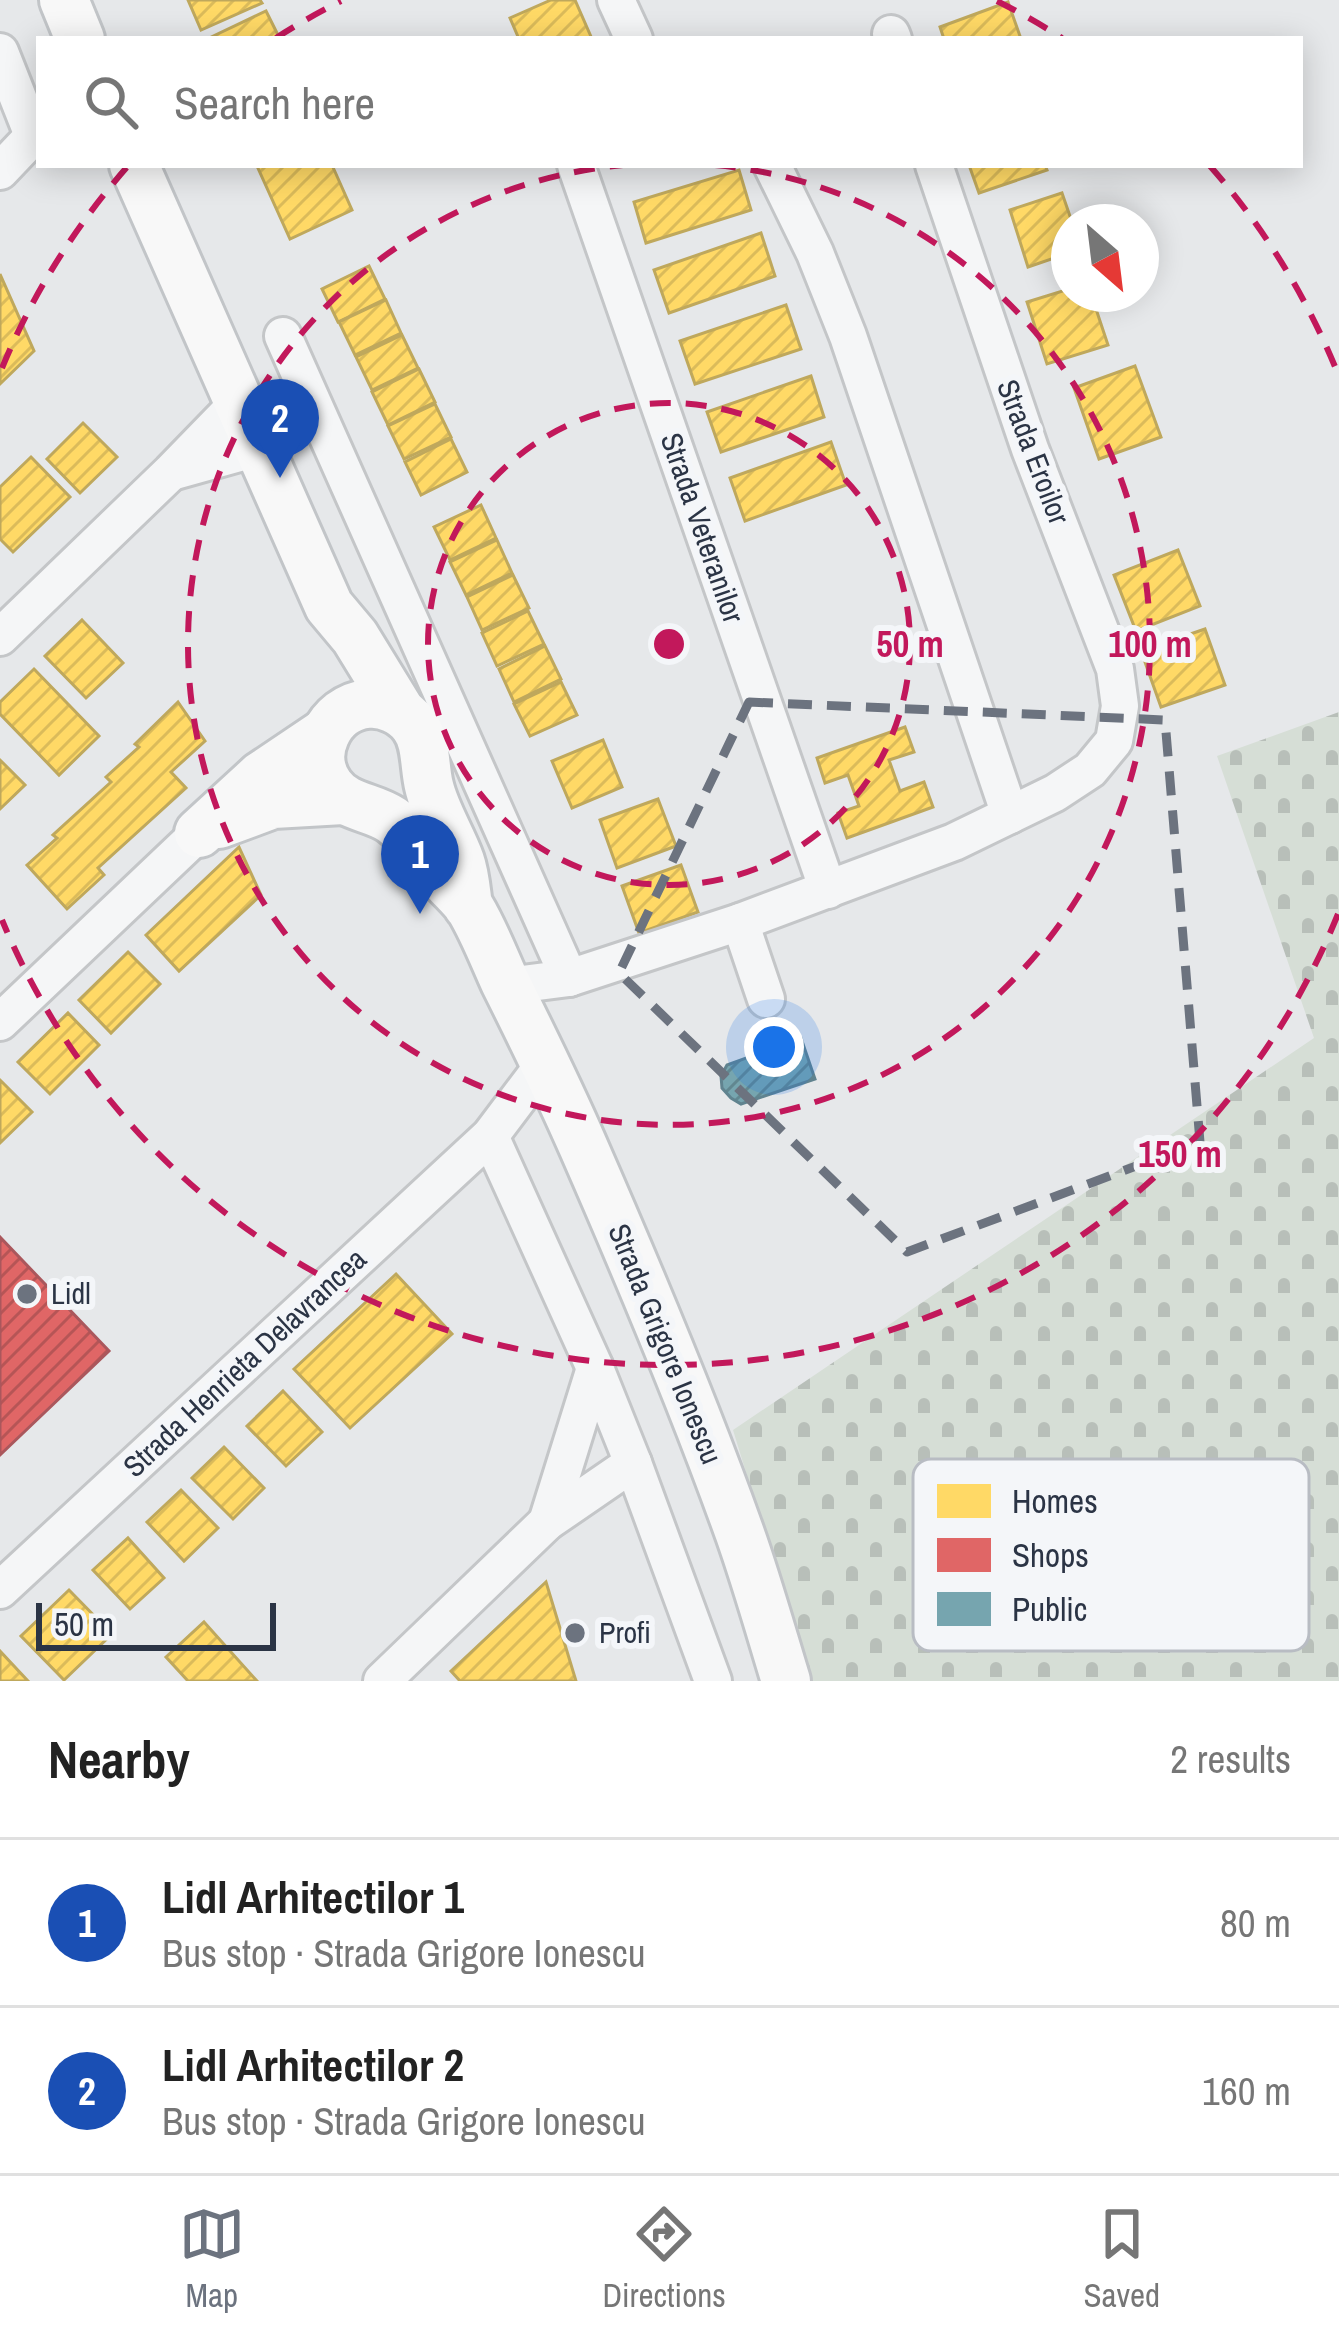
<!DOCTYPE html>
<html lang="en">
<head>
<meta charset="utf-8">
<style>
  body { margin:0; font-family:"Archivo Narrow",sans-serif; background:#f6f6f6; color:#222 }
  .compass { position:absolute; left:1051px; top:204px; width:108px; height:108px; border-radius:50%; background:#fff; box-shadow:0 6px 30px #0003; rotate:152deg }
  .scale { position:absolute; left:36px; bottom:30px; width:240px; box-sizing:border-box; padding-left:12px; border:6px solid #2b3445; border-top:0; font-size:33px; line-height:42px; white-space:nowrap; color:#2b3445; -webkit-text-stroke:9px #f4f6f9; paint-order:stroke }
  .you { position:absolute; left:774px; top:1047px; width:42px; height:42px; margin:-30px; border:9px solid #fff; border-radius:50%; background:#1a73e8; box-shadow:0 0 0 18px #1a73e833 }
  .badge { display:grid; place-items:center; width:78px; height:78px; border-radius:50%; background:#6c737f; color:#fff; font-size:39px; font-weight:700 }
  .pin { position:absolute; translate:-50% -99px; filter:drop-shadow(0 3px 6px #0008) }
  .pin::after { content:''; position:absolute; top:63px; width:42px; height:36px; background:inherit; clip-path:polygon(0 0,100% 0,50% 100%) }
  .list { margin:0; padding:0; list-style:none }
  h2 { display:flex; justify-content:space-between; align-items:center; height:156px; margin:0; padding:0 48px; font-size:51px }
  h2 small { font-size:39px; font-weight:400; color:#767676 }
  .list li { display:grid; grid-template-columns:78px 1fr auto; gap:36px; align-items:center; box-sizing:border-box; height:168px; padding:0 48px; border-top:3px solid #e0e0e0 }
  .list b { display:block; font-size:45px; white-space:nowrap }
  .list p { margin:0; font-size:39px; white-space:nowrap; color:#767676 }
  .list em { font-size:39px; font-style:normal; color:#767676 }
  .icon { flex:none; width:66px; height:66px; fill:none; stroke:currentColor; stroke-width:2; stroke-linecap:round; stroke-linejoin:round }
  .map { position:relative; flex:none; width:1339px; height:1681px; overflow:hidden }
  .search { position:absolute; background:#fff; box-shadow:0 6px 30px #0003; left:36px; right:36px; top:36px; height:132px; display:flex; align-items:center; gap:30px; box-sizing:border-box; padding:0 42px; border-radius:0px; color:#767676; font-size:45px }
  .sheet { height:492px; background:#fff }
  nav { display:flex; justify-content:space-around; align-items:center; box-sizing:border-box; height:168px; border-top:3px solid #e0e0e0; background:#fff; font-size:33px; color:#767676 }
  nav a { display:grid; justify-items:center; gap:6px }
  nav .on { color:#6c737f }
  .map>svg:first-child { display:block }
</style>
</head>
<body>
<div class="map">
<svg width="1339" height="1681" viewBox="0 0 1339 1681">
  <defs>
    <pattern id="cemetery-stones" width="16" height="16" patternUnits="userSpaceOnUse" patternTransform="scale(3)"><rect width="16" height="16" fill="#d6ded6"/><path d="M2 7V4a2 2 0 0 1 4 0v3zM10 15v-3a2 2 0 0 1 4 0v3z" fill="#b8bfb9"/></pattern>
    <pattern id="homes-hatch" width="6" height="6" patternUnits="userSpaceOnUse" patternTransform="scale(3)"><rect width="6" height="6" fill="#ffd966"/><path d="M-1 1l2-2M0 6l6-6M5 7l2-2" fill="none" stroke="#dbbb5a"/></pattern>
    <pattern id="shops-hatch" width="6" height="6" patternUnits="userSpaceOnUse" patternTransform="scale(3)"><rect width="6" height="6" fill="#e06666"/><path d="M-1 1l2-2M0 6l6-6M5 7l2-2" fill="none" stroke="#b65556"/></pattern>
    <pattern id="public-hatch" width="6" height="6" patternUnits="userSpaceOnUse" patternTransform="scale(3)"><rect width="6" height="6" fill="#76a5af"/><path d="M-1 1l2-2M0 6l6-6M5 7l2-2" fill="none" stroke="#618790"/></pattern>
  </defs>
  <rect width="100%" height="100%" fill="#e6e8ea"/>
  <polygon fill="url(#cemetery-stones)" points="1339,712 1339,1681 810,1681 733,1430 1314,1038 1217,756"/>
  <g fill="url(#homes-hatch)" stroke="#bfa85c" stroke-width="3">
    <polygon points="188,0 260,0 262,3 201,30"/>
    <polygon points="551,0 575,0 592,39 519,39 510,18"/>
    <polygon points="1008,2 1021,39 944,39 940,27"/>
    <polygon points="266,11 280,39 207,39"/>
    <polygon points="332,165 352,210 290,239 257,166"/>
    <polygon points="969,165 1045,165 1047,170 979,193"/>
    <polygon points="739,170 751,210 646,243 634,202"/>
    <polygon points="1062,193 1072,222 1069,222 1069,253 1028,267 1010,210"/>
    <polygon points="761,233 775,276 669,313 654,270"/>
    <polygon points="369,266 385,299 338,322 322,289"/>
    <polygon points="0,274 34,351 0,384"/>
    <polygon points="1069,289 1069,294 1091,294 1108,345 1047,364 1027,302"/>
    <polygon points="386,300 401,333 355,355 339,322"/>
    <polygon points="786,305 801,349 695,384 680,341"/>
    <polygon points="402,335 418,368 372,390 356,357"/>
    <polygon points="1135,366 1161,437 1099,459 1074,388"/>
    <polygon points="419,369 435,402 388,425 372,392"/>
    <polygon points="811,376 824,417 721,452 707,412"/>
    <polygon points="435,404 451,437 404,459 388,426"/>
    <polygon points="83,423 117,457 80,493 47,459"/>
    <polygon points="451,439 467,472 421,495 405,462"/>
    <polygon points="831,442 846,485 745,521 730,478"/>
    <polygon points="31,457 70,497 13,552 0,539 0,487"/>
    <polygon points="481,505 496,538 450,560 434,527"/>
    <polygon points="497,540 512,573 466,595 450,562"/>
    <polygon points="1178,550 1200,606 1136,631 1114,575"/>
    <polygon points="513,575 529,608 482,630 467,597"/>
    <polygon points="528,611 544,644 497,666 482,633"/>
    <polygon points="82,620 123,663 86,698 45,656"/>
    <polygon points="1205,629 1225,685 1161,707 1141,651"/>
    <polygon points="545,646 561,679 514,702 499,669"/>
    <polygon points="34,669 99,736 59,775 0,714 0,702"/>
    <polygon points="561,682 577,715 530,736 514,704"/>
    <polygon points="178,702 205,741 171,772 186,788 98,868 104,875 67,909 27,865 57,838 53,835 111,782 106,777 139,747 135,744"/>
    <polygon points="905,727 914,752 889,760 900,791 924,782 933,807 847,838 838,813 859,806 848,775 825,783 817,758"/>
    <polygon points="603,740 622,787 572,808 552,761"/>
    <polygon points="0,760 25,785 0,809"/>
    <polygon points="658,799 676,846 617,868 600,820"/>
    <polygon points="239,847 261,895 179,971 146,935"/>
    <polygon points="681,865 698,912 639,933 622,886"/>
    <polygon points="128,952 160,984 111,1033 79,1000"/>
    <polygon points="68,1013 99,1045 50,1094 18,1062"/>
    <polygon points="0,1080 32,1112 0,1143"/>
    <polygon points="396,1274 452,1334 350,1428 294,1369"/>
    <polygon points="283,1391 322,1432 286,1466 247,1426"/>
    <polygon points="224,1447 264,1488 233,1519 192,1478"/>
    <polygon points="181,1490 218,1528 184,1561 147,1522"/>
    <polygon points="128,1538 164,1578 130,1609 93,1570"/>
    <polygon points="546,1582 576,1681 460,1681 451,1671"/>
    <polygon points="69,1590 112,1634 64,1680 21,1636"/>
    <polygon points="204,1622 257,1681 188,1681 166,1657"/>
    <polygon points="0,1651 28,1681 0,1681"/>
  </g>
  <polygon fill="url(#shops-hatch)" stroke="#aa575c" stroke-width="3" points="0,1237 109,1351 0,1455"/>
  <polygon fill="url(#public-hatch)" stroke="#60838f" stroke-width="3" points="801,1038 815,1079 741,1104 731,1098 722,1088 721,1076 727,1065"/>
  <g fill="none" stroke-linecap="round" stroke-linejoin="round">
    <g stroke="#c4c6c8" stroke-width="42">
      <g id="minor">
        <polyline points="616,0 634,39"/>
        <polyline points="891,34 893,39"/>
        <polyline points="0,52 34,138"/>
        <polyline points="576,165 828,890"/>
        <polyline points="772,165 815,253 848,336 1010,815"/>
        <polyline points="0,171 39,130"/>
        <polyline points="283,336 569,978"/>
        <polyline points="175,471 257,448"/>
        <polyline points="0,637 171,472 238,403"/>
        <polyline points="740,922 766,999"/>
        <polyline points="507,986 569,978 740,922 954,842 1055,793 1090,770 1114,741 1120,706 1115,669 1030,449 934,165"/>
        <polyline points="0,1022 199,833"/>
        <polyline points="490,1136 595,1368 633,1463 713,1681"/>
        <polyline points="547,1522 595,1368"/>
        <polyline points="0,1590 490,1136 545,1063"/>
        <polyline points="382,1681 547,1522 633,1463"/>
      </g>
    </g>
    <g stroke="#c2c5c8" stroke-width="54">
      <g id="major">
        <polyline points="64,0 80,39"/>
        <polyline points="134,165 329,606 355,637 401,712"/>
        <polyline points="219,824 273,804 343,800"/>
        <polyline points="199,833 261,776 325,733"/>
        <path d="M 468,906 C 466,892 465,875 460,861 C 451,836 435,812 429,786 C 424,766 427,742 414,725 C 404,711 384,702 367,704 C 328,708 307,755 330,786 C 346,808 371,806 392,820 C 413,835 425,854 440,874 C 449,886 462,896 470,908 C 484,931 494,958 505,982 C 532,1036 559,1091 583,1146 C 639,1274 693,1402 740,1534 C 757,1582 771,1632 786,1681"/>
      </g>
    </g>
    <use href="#minor" stroke="#f5f6f7" stroke-width="36"/>
    <use href="#major" stroke="#f8f8f8" stroke-width="48"/>
  </g>
  <path fill="none" stroke="#6c737f" stroke-width="9" stroke-dasharray="24 15" stroke-linejoin="round" d="M 749,702 L 1165,720 L 1200,1142 L 907,1252 L 619,973 Z"/>
  <g fill="none" stroke="#c2185b" stroke-width="6" stroke-dasharray="21 15">
    <circle cx="669" cy="644" r="241"/>
    <path d="M715 165A481 481 0 1 1 623 165"/>
    <path d="M1338 914A722 722 0 0 1 2 920M2 368A722 722 0 0 1 128 166M276 38A722 722 0 0 1 341 1M997 1A722 722 0 0 1 1062 38M1210 166A722 722 0 0 1 1338 374"/>
  </g>
  <g fill="#6c737f" stroke="#f4f6f9" stroke-width="4.5">
    <circle cx="27" cy="1294" r="12"/>
    <circle cx="575" cy="1633" r="12"/>
  </g>
  <g text-anchor="middle" stroke-width="12" stroke-linejoin="round" paint-order="stroke">
    <g font-size="30" fill="#2b3445" stroke="#f4f6f9">
      <text transform="translate(1033 452) rotate(69)" y="10">Strada Eroilor</text>
      <text transform="translate(702 528) rotate(71)" y="10">Strada Veteranilor</text>
      <text transform="translate(665 1344) rotate(68)" y="10">Strada Grigore Ionescu</text>
      <text transform="translate(245 1363) rotate(-43)" y="10">Strada Henrieta Delavrancea</text>
    </g>
    <g font-size="30" fill="#2b3445" stroke="#f4f6f9" text-anchor="start">
      <text x="51" y="1304">Lidl</text>
      <text x="599" y="1643">Profi</text>
    </g>
  </g>
  <rect x="913" y="1459" width="396" height="192" rx="18" fill="#f4f6f9" stroke="#b8bcc3" stroke-width="3"/>
  <rect x="937" y="1484" width="54" height="34" fill="#ffd966"/>
  <rect x="937" y="1538" width="54" height="34" fill="#e06666"/>
  <rect x="937" y="1592" width="54" height="34" fill="#76a5af"/>
  <g font-size="33" fill="#2b3445">
    <text x="1012" y="1513">Homes</text>
    <text x="1012" y="1567">Shops</text>
    <text x="1012" y="1621">Public</text>
  </g>
  <circle cx="669" cy="644" r="18" fill="#c2185b" stroke="#f4f6f9" stroke-width="6"/>
  <g font-size="36" text-anchor="middle" font-weight="bold" fill="#c2185b" stroke="#f4f6f9" stroke-width="12" stroke-linejoin="round" paint-order="stroke">
    <text x="910" y="657">50 m</text>
    <text x="1150" y="657">100 m</text>
    <text x="1180" y="1167">150 m</text>
  </g>
</svg>
<svg class="compass" viewBox="-18 -18 36 36"><path d="M0-13l5 13h-10z" fill="#e53935"/><path d="M0 13l5-13h-10z" fill="#767676"/></svg>
<div class="scale">50 m</div>
<div class="you"></div>
<div class="pin badge" style="left:420px;top:914px;background:#1a4fb4">1</div>
<div class="pin badge" style="left:280px;top:478px;background:#1a4fb4">2</div>
<div class="search"><svg class="icon" aria-label="search" viewBox="0 0 24 24"><circle cx="10" cy="10" r="6"/><path d="M15 15l6 6"/></svg>Search here</div>
</div>
<section class="sheet">
<h2>Nearby<small>2 results</small></h2>
<ul class="list">
<li><span class="badge" style="background:#1a4fb4">1</span><div><b>Lidl Arhitectilor 1</b><p>Bus stop · Strada Grigore Ionescu</p></div><em>80 m</em></li>
<li><span class="badge" style="background:#1a4fb4">2</span><div><b>Lidl Arhitectilor 2</b><p>Bus stop · Strada Grigore Ionescu</p></div><em>160 m</em></li>
</ul>
</section>
<nav>
<a class="on"><svg class="icon" aria-label="map" viewBox="0 0 24 24"><path d="M3 6l6-2 6 2 6-2v14l-6 2-6-2-6 2zM9 4v14M15 6v14"/></svg>Map</a>
<a><svg class="icon" aria-label="directions" viewBox="0 0 24 24"><path d="M12 3l9 9-9 9-9-9zM9 14v-3h6M13 9l2 2-2 2"/></svg>Directions</a>
<a><svg class="icon" aria-label="saved" viewBox="0 0 24 24"><path d="M7 4h10v16l-5-4-5 4z"/></svg>Saved</a>
</nav>
</body>
</html>
